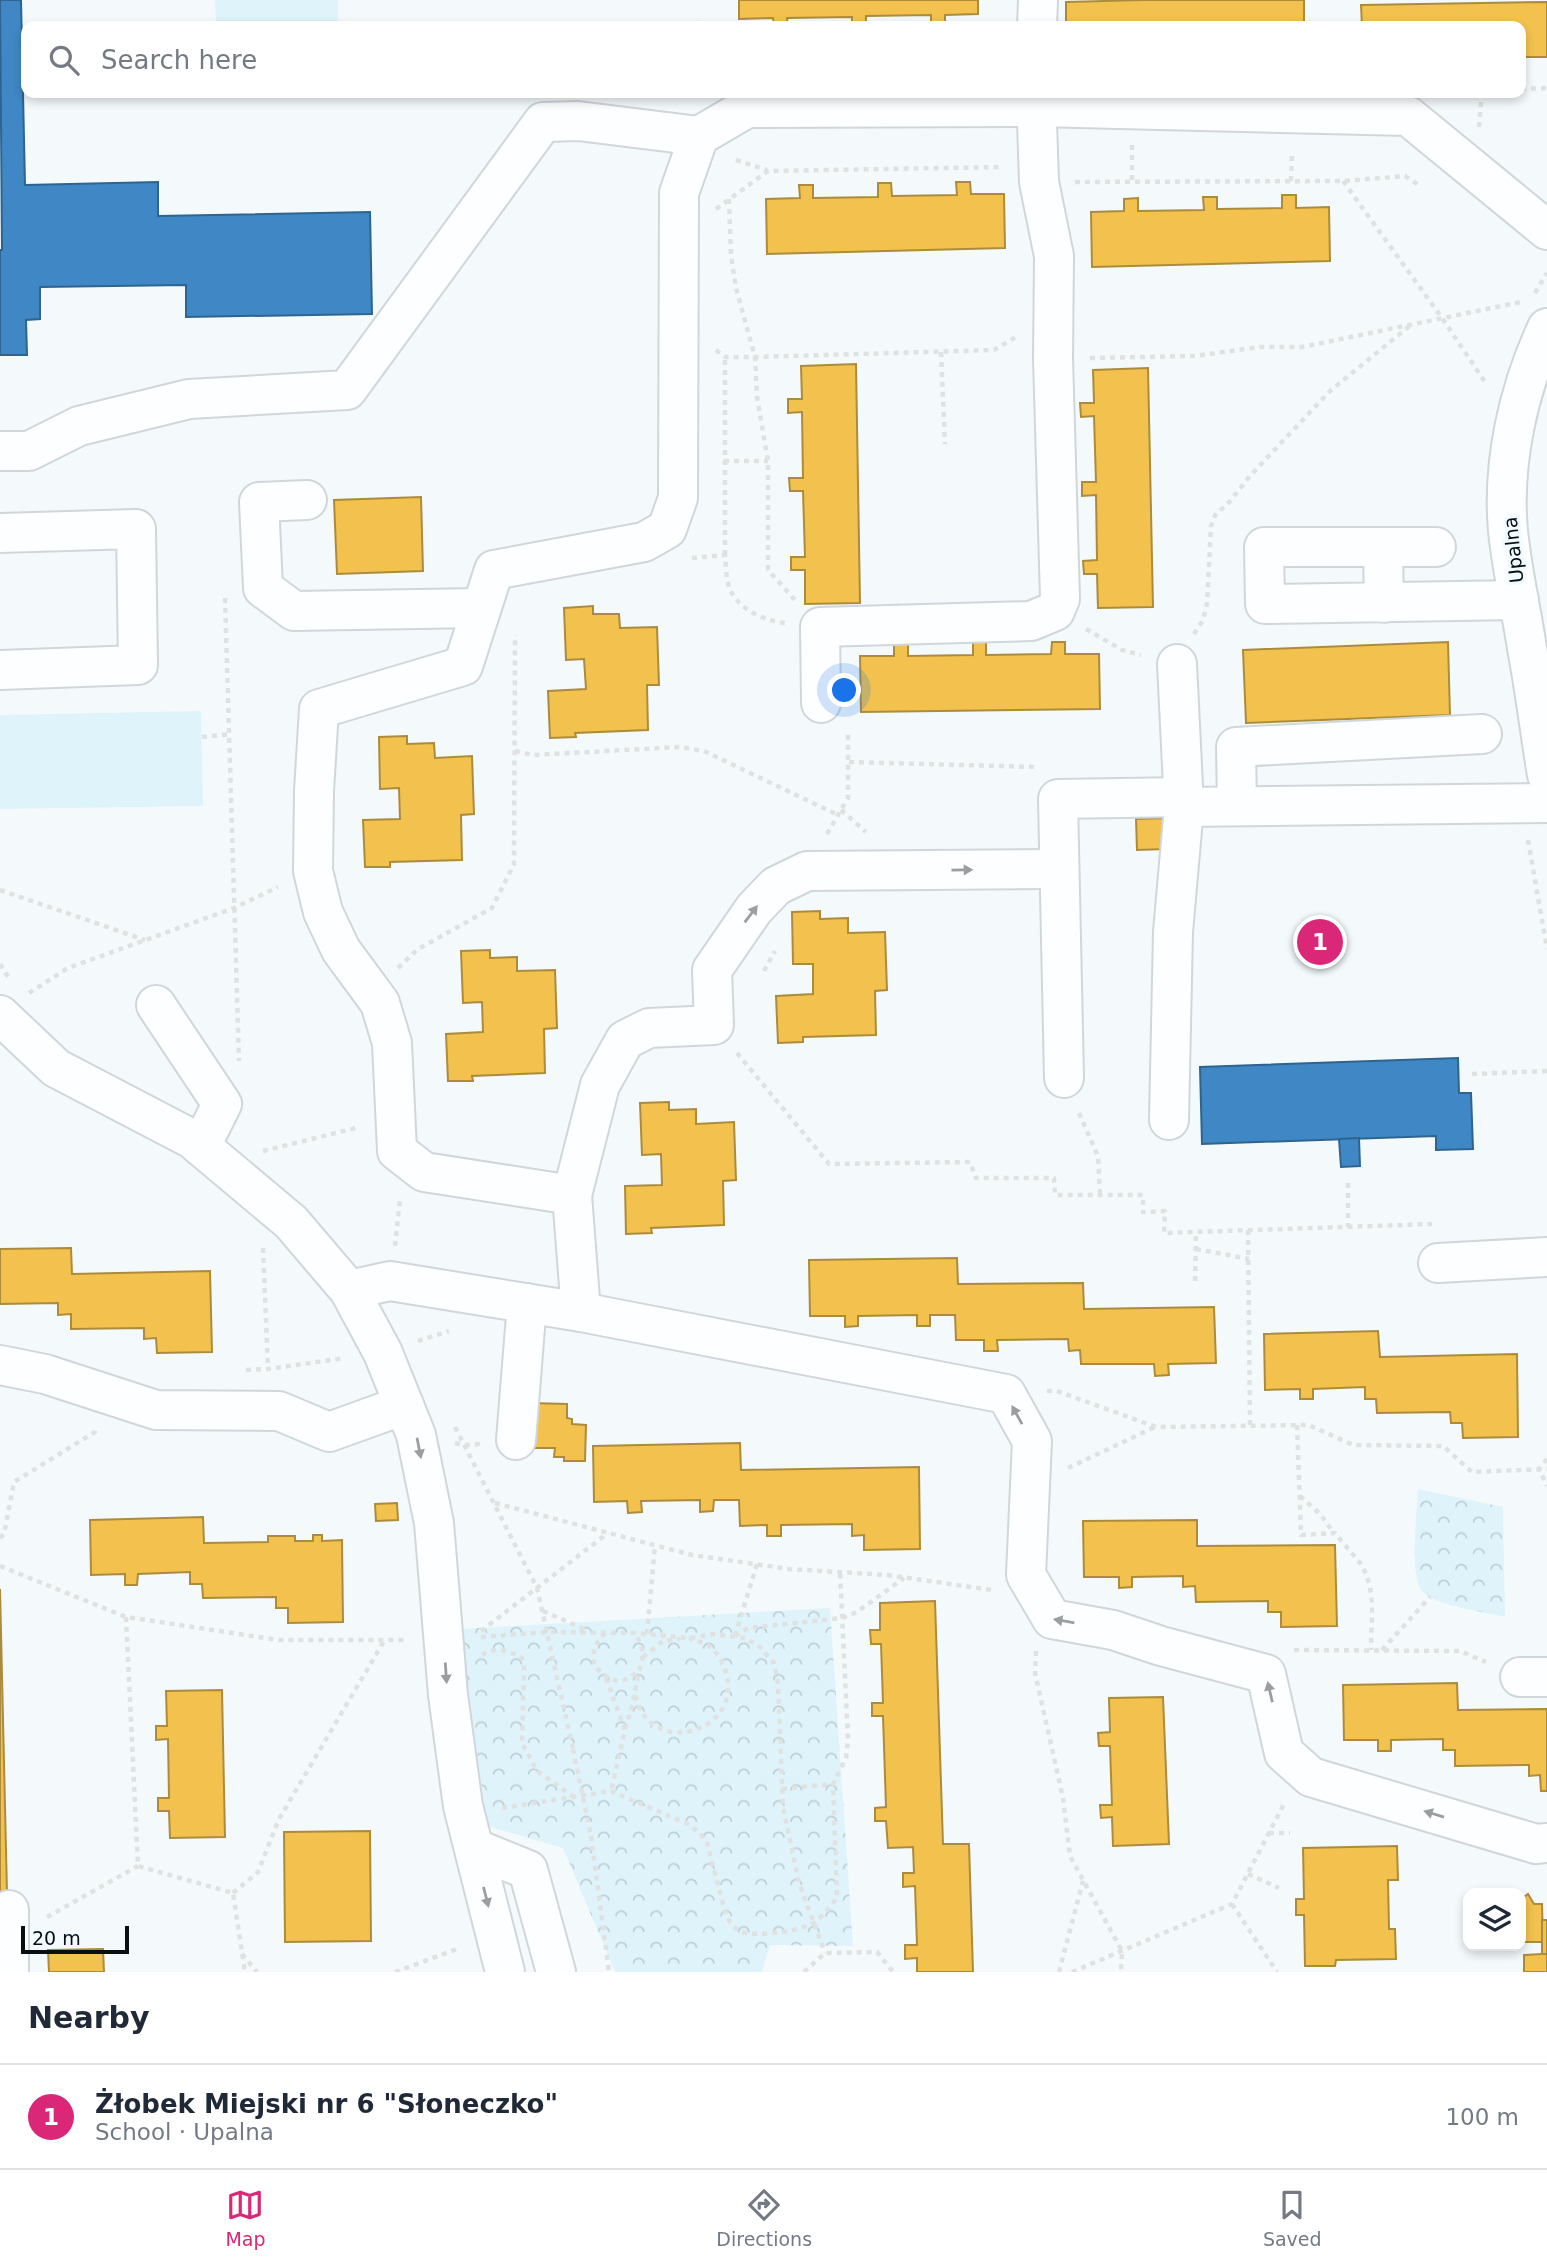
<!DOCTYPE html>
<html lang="en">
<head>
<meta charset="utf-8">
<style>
  body { margin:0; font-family:"DejaVu Sans",sans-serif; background:#f2f2f3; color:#1f2937 }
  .controls { position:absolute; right:21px; bottom:21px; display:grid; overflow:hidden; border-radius:14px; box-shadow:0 4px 10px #0003 }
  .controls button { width:63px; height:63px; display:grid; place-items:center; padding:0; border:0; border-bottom:2px solid #e0e1e3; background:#fff; color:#1f2937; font:35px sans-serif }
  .scale { position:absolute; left:21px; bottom:18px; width:108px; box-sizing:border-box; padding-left:7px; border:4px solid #070f12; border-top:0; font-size:19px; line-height:24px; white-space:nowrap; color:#070f12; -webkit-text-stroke:5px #f1fbff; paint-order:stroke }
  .you { position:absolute; left:845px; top:691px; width:24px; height:24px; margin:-18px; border:5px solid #fff; border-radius:50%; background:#1a73e8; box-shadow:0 0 0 10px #1a73e833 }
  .badge { display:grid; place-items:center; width:46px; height:46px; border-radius:50%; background:#db2777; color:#fff; font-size:23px; font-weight:700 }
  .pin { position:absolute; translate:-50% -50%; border:4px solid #fff; box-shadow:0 2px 7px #0006 }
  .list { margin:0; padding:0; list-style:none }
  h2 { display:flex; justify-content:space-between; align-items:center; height:91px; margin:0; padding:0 28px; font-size:30px }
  h2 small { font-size:23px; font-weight:400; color:#747a83 }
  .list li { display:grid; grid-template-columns:46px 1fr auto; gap:21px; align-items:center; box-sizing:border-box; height:105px; padding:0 28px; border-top:2px solid #e0e1e3 }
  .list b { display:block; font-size:26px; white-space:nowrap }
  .list p { margin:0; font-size:23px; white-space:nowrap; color:#747a83 }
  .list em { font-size:23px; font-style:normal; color:#747a83 }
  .icon { flex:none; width:38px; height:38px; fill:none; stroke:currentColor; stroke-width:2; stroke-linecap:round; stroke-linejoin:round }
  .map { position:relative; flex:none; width:1547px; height:1972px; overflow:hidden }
  .search { position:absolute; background:#fff; box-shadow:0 4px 10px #0003; left:21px; right:21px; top:21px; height:77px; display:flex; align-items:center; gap:18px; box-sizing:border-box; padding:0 24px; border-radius:14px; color:#747a83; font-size:26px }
  .sheet { height:196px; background:#fff }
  nav { display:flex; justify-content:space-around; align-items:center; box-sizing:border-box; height:98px; border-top:2px solid #e0e1e3; background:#fff; font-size:19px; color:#747a83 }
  nav a { display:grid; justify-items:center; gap:4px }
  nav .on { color:#db2777 }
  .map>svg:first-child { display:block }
</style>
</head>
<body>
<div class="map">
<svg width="1547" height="1972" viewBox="0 0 1547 1972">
  <defs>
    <pattern id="park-crowns" width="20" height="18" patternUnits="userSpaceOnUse" patternTransform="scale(1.75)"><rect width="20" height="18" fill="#dff3fa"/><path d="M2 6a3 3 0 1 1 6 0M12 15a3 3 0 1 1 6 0" fill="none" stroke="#becfd5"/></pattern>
  </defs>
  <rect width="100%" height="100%" fill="#f4fafc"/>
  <g fill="url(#park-crowns)">
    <path d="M 1418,1489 L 1503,1507 L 1505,1617 C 1486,1612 1434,1606 1422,1591 C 1409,1575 1417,1512 1418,1489 Z"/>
    <polygon points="830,1608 853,1946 770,1945 762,1972 615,1972 563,1848 487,1826 460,1629"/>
  </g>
  <g fill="#dff3fa">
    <polygon points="215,0 338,0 338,26 216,26"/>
    <polygon points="201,711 203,806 0,809 0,715"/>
  </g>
  <g fill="#f2c14e" stroke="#ac8c3c" stroke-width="2">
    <polygon points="739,0 978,0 978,14 945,15 945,26 931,26 931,15 866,16 866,26 852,26 852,17 787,18 788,26 774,26 773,18 739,19"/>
    <polygon points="1142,0 1304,0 1304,26 1066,26 1066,2"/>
    <polygon points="1547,2 1547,57 1521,57 1521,26 1362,26 1361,5"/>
    <polygon points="956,182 970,182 971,194 1004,194 1005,248 767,254 766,199 800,198 799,185 813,185 813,198 878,197 878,183 891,183 892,196 957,195"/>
    <polygon points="1282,195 1296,195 1296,208 1329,207 1330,261 1092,267 1091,212 1124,211 1124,199 1138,198 1138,211 1204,210 1203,197 1217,197 1217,209 1282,208"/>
    <polygon points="856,364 860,603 805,604 805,570 791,570 791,557 805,557 803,491 790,491 789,478 803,478 802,412 788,413 788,399 802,399 801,366"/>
    <polygon points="1148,368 1153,607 1098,608 1097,574 1084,574 1083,561 1097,560 1096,495 1082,496 1082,482 1096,482 1094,416 1081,417 1080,403 1094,403 1093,370"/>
    <polygon points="421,497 423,571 337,574 334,500"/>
    <polygon points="593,606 593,614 619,614 620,628 657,627 659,685 647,685 648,730 575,733 576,737 550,738 548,691 586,689 584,659 566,660 564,608"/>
    <polygon points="973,642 986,642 986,655 1051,654 1052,642 1065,642 1065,654 1099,654 1100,709 861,712 860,656 894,656 894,643 908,643 908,656 973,655"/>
    <polygon points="1448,642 1450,715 1246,723 1243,650"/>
    <polygon points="407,736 407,744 434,743 435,758 472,756 474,814 461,815 462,860 390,862 390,867 365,867 363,820 400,819 399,788 380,789 379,737"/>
    <polygon points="1164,818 1166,849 1137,850 1136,819"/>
    <polygon points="820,911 820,919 848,918 848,933 885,932 887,990 875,991 876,1035 803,1037 803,1042 778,1043 776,996 813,994 813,964 793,964 792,912"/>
    <polygon points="490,950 490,958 517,957 517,971 555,970 557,1028 544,1029 545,1073 472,1076 473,1081 448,1081 446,1034 483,1032 482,1002 463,1003 461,951"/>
    <polygon points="669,1102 669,1110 696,1109 696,1124 734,1122 736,1180 723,1181 724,1225 651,1228 652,1233 626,1234 625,1186 662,1185 661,1154 642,1155 640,1103"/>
    <polygon points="71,1248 72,1274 210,1271 212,1352 157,1353 156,1338 144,1339 144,1328 71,1329 71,1314 58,1315 58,1303 0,1304 0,1249"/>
    <polygon points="957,1258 958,1284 1083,1283 1084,1309 1214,1307 1216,1363 1168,1364 1169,1375 1155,1376 1154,1364 1081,1364 1080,1350 1069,1351 1068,1339 997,1340 998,1351 984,1351 984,1340 956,1340 955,1315 930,1315 930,1326 917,1326 917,1315 858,1316 858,1326 845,1327 845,1316 810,1316 809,1260"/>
    <polygon points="1378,1331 1380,1357 1517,1354 1518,1437 1463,1438 1462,1423 1451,1423 1450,1412 1377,1413 1376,1399 1365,1399 1365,1387 1313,1389 1313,1399 1300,1399 1300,1389 1265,1390 1264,1334"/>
    <polygon points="530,1403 567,1404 567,1418 572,1419 572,1424 586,1425 585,1461 564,1461 564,1457 554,1457 555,1448 529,1448"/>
    <polygon points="740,1443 741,1470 919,1467 920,1549 864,1550 864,1535 852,1536 852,1524 781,1525 781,1536 767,1536 767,1525 740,1526 739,1500 714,1500 713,1511 700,1512 700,1500 641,1501 642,1512 628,1513 627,1501 594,1502 593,1446"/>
    <polygon points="397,1503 398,1520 376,1521 375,1504"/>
    <polygon points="203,1517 204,1543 268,1542 268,1536 295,1536 295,1541 313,1541 313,1535 322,1535 322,1541 342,1540 343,1622 288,1623 288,1608 276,1608 276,1597 203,1598 202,1584 190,1584 190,1572 138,1574 137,1585 125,1585 125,1574 91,1575 90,1520"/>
    <polygon points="1197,1520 1197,1546 1335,1545 1337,1626 1281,1627 1281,1612 1268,1612 1268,1601 1196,1602 1195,1586 1183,1587 1183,1576 1132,1577 1132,1587 1119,1588 1119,1577 1084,1577 1083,1521"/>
    <polygon points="0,1589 7,1893 0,1893"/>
    <polygon points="935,1601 943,1844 969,1844 973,1972 917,1972 917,1958 905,1959 905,1945 917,1945 915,1886 903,1887 903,1873 914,1873 913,1847 888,1848 886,1821 875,1821 875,1808 886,1807 883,1716 872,1716 872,1703 883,1703 881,1644 871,1644 870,1630 880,1630 880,1603"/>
    <polygon points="1457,1683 1458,1710 1547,1709 1547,1791 1541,1791 1540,1775 1529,1776 1529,1765 1455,1766 1455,1750 1443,1750 1443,1739 1391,1740 1391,1751 1378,1751 1378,1740 1344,1740 1343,1685"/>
    <polygon points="222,1690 225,1837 170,1838 169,1811 158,1811 158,1798 169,1798 168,1739 156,1740 156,1726 167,1726 166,1691"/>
    <polygon points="1163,1697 1169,1844 1113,1846 1112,1817 1101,1818 1100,1805 1112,1805 1110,1746 1099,1746 1098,1733 1110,1732 1109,1698"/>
    <polygon points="370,1831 371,1941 285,1942 284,1832"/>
    <polygon points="1397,1846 1398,1880 1388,1880 1389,1929 1395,1929 1396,1959 1336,1960 1335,1966 1305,1966 1304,1915 1296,1915 1296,1899 1304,1899 1303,1848"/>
    <polygon points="1528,1894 1534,1904 1542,1904 1543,1942 1521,1942 1521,1899"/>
    <rect x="1542" y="1920" width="5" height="34"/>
    <polygon points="103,1949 104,1972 49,1972 48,1950"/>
    <polygon points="1542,1954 1547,1954 1547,1972 1524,1972 1524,1955"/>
  </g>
  <g fill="#3f88c5" stroke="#2e648f" stroke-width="2">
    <polygon points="0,0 21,0 25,185 158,182 158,216 370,212 372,314 186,317 186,285 40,287 40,319 26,320 27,355 0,355 0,250 2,250"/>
    <polygon points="1458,1058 1459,1093 1471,1093 1473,1149 1436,1150 1436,1136 1202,1144 1200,1067"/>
    <polygon points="1359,1138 1360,1166 1341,1167 1339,1139"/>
  </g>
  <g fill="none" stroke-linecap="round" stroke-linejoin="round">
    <g stroke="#d0d7da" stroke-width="42">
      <g id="minor">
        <polyline points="1037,26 1038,0"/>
        <path d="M 1547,328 C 1518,390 1502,463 1508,531 C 1512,570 1521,609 1527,648 C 1535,690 1540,733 1547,775"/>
        <polyline points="0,451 29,451 79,426 189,399 347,390 543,122 578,121 699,136"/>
        <polyline points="307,500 259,502 263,588 294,611 481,608"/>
        <polyline points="0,533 136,529 138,665 0,670"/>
        <polyline points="1383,547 1436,547"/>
        <path d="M 1384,603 L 1383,547 L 1264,547 L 1265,604 C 1349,603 1434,602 1519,600"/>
        <polyline points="821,703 820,627 1031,621 1055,611 1060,599 1053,358 1054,256 1039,182 1036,93"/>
        <polyline points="1237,806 1236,747 1482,734"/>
        <polyline points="1184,807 1547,803"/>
        <polyline points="156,1005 222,1104 201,1146"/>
        <polyline points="0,1015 56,1068 192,1139 291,1222 349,1290 383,1353 416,1435 434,1523 448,1695 463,1806 505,1972"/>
        <polyline points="1064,1078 1058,799 1184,797"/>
        <polyline points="1169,1120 1173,932 1184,807 1177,664"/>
        <polyline points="572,1195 600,1085 625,1040 649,1028 714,1025 712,970 754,909 776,886 807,871 1058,869"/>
        <polyline points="1438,1263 1547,1257"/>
        <polyline points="349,1290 390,1281 581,1312 1006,1394 1032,1441 1026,1575 1052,1619 1113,1630 1161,1646 1266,1674 1284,1753 1311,1777 1536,1844 1547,1843"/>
        <polyline points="581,1312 572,1195 424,1172 397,1151 392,1043 380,1003 341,950 323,912 313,871 314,791 319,709 463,666 494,570 644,542 667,529 678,498 679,193 699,136 747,108 1036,107 1408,116 1547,230"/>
        <polyline points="0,1365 45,1374 156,1410 279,1411 329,1432 404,1405"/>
        <polyline points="516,1440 527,1303"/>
        <polyline points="1520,1677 1547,1677"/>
        <polyline points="474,1848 528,1870 556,1972"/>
        <polyline points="9,1972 9,1910"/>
      </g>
    </g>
    <g stroke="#e0e2e2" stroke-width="4.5" stroke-dasharray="5 5" stroke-linecap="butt">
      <polyline points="693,26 693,20 704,26"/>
      <polyline points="1521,89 1547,88"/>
      <polyline points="1479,127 1482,93"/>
      <polyline points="1132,145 1132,183"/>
      <polyline points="736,160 767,170"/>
      <polyline points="1291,181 1292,151"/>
      <polyline points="1343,181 1442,318 1487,385"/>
      <polyline points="1075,182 1343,181 1405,176 1420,186"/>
      <polyline points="729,199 731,255 736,288 755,357 757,397 768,461 768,570 796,601"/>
      <polyline points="716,209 768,171 1002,167"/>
      <polyline points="1535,293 1547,273"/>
      <polyline points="716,350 725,357 755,357 994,350 1016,337"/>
      <polyline points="941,352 945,444"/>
      <polyline points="1090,358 1194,356 1260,347 1302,347 1521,302"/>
      <polyline points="724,461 768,461"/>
      <polyline points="725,555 725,357"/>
      <path d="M 692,558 L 725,555 C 726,565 726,575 728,583 C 734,608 762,620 785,623"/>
      <polyline points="225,598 239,1061"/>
      <polyline points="1086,629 1122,650 1141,655"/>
      <polyline points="1194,634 1203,620 1207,604 1211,526 1216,513 1226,506 1250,476 1330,391 1412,324"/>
      <polyline points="202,737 231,734"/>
      <polyline points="515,751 533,755 680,747 704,751 838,815"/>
      <polyline points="849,762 1037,767"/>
      <polyline points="841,810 866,832"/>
      <polyline points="827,834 848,798 848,730"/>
      <polyline points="1528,840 1547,949"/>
      <polyline points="0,890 145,940"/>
      <polyline points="0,964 10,980"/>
      <polyline points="398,968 418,949 492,908 514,864 515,635"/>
      <polyline points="764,971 775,951"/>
      <polyline points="29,993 68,968 234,908 278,887"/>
      <polyline points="737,1053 829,1164 970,1162 976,1178 1054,1178 1055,1195 1143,1195 1143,1212 1165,1211 1164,1233 1432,1224"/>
      <polyline points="1472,1074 1547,1071"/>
      <polyline points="1079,1113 1098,1156 1100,1195"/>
      <polyline points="263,1151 360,1127"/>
      <polyline points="1348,1183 1348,1227"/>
      <polyline points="1248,1230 1250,1426"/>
      <polyline points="395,1246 400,1199"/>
      <polyline points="263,1248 268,1369"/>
      <polyline points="1196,1249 1249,1259"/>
      <polyline points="1195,1281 1196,1232"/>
      <polyline points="418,1341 449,1331"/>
      <polyline points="246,1370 268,1369 345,1358"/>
      <polyline points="1047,1391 1057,1391 1156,1427 1309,1425 1353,1445 1443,1446 1472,1472 1547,1469"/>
      <path d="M 1297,1425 L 1301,1535 L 1335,1533 C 1343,1543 1352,1553 1360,1563 C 1377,1588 1371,1622 1371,1650"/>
      <polyline points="455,1427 537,1588 573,1749"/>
      <polyline points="455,1443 465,1445 481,1444"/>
      <polyline points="1547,1459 1539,1469 1547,1486"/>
      <polyline points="1068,1468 1155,1427"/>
      <polyline points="1300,1496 1320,1514 1334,1533"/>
      <polyline points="495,1503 692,1555 789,1569 887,1575 992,1590"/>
      <polyline points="0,1538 4,1534 14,1482 95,1432 95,1428"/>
      <polyline points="0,1566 126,1617 279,1640 406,1640"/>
      <polyline points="543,1611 589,1631"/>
      <polyline points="126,1617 138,1866 233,1893 245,1972"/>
      <polyline points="481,1631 608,1533"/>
      <path d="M 605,1633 L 594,1647 L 594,1665 C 608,1680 620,1688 637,1672"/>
      <polyline points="647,1634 655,1545"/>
      <polyline points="735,1636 748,1628 842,1618 857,1612 904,1578"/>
      <polyline points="735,1636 757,1564"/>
      <polyline points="481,1637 547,1632 635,1633 689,1638 713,1634 745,1638 760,1647 774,1663 778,1684 783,1807 799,1883 825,1953"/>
      <polyline points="1294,1650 1460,1651 1486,1662"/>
      <polyline points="1382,1650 1430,1597"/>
      <polyline points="1036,1651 1035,1673 1063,1798 1070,1856 1122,1951 1121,1972"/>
      <path d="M 482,1655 C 495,1647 508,1650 522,1658 L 524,1668 L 522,1743 L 537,1771 L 574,1797"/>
      <polyline points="643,1657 663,1641 680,1639"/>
      <polyline points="606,1678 625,1730 611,1791"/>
      <path d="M 635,1696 C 637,1700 638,1707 641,1711 C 669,1756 742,1724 726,1673 C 723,1662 718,1653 709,1646 C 703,1642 695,1641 689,1638"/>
      <path d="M 625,1729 C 631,1712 634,1697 637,1681 C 641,1660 648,1653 635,1634"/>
      <polyline points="782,1789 833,1784 846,1758 848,1739 840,1572"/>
      <path d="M 502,1808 L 611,1791 L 688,1824 L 700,1833 L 707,1843 L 726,1915 C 729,1921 733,1928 740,1931 C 753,1938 803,1931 815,1922 C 823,1916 830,1906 837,1898 L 833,1784"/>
      <polyline points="1269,1833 1290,1833"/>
      <polyline points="591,1836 609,1972"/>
      <polyline points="1248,1874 1279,1888"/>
      <polyline points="233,1893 258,1872 279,1819 384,1641"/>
      <polyline points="1232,1904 1277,1972"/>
      <polyline points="47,1917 138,1866"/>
      <polyline points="242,1954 257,1972"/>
      <polyline points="395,1972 460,1948"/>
      <polyline points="804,1972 825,1953 877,1952 893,1972"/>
      <polyline points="1059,1972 1083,1881"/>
      <polyline points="1072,1972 1232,1904 1284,1804"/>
    </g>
    <use href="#minor" stroke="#fdfeff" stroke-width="38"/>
    <polyline stroke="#e0e2e2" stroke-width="4.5" stroke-dasharray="5 5" stroke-linecap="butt" points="573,1749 591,1836"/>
  </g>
  <defs><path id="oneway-solid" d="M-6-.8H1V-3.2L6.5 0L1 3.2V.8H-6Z" transform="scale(1.75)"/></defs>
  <g fill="#9b9ea0">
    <use href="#oneway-solid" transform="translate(962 870) rotate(-1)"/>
    <use href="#oneway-solid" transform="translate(751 914) rotate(-53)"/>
    <use href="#oneway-solid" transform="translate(1017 1415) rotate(-119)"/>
    <use href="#oneway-solid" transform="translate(419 1448) rotate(79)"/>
    <use href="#oneway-solid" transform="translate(1064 1621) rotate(-170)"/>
    <use href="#oneway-solid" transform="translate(446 1673) rotate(86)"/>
    <use href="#oneway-solid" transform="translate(1270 1692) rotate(-103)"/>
    <use href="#oneway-solid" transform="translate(1434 1814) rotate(-163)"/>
    <use href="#oneway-solid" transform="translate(486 1897) rotate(76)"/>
  </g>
  <g text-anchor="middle" stroke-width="7" stroke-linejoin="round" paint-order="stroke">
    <g font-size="19" fill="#070f12" stroke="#f1fbff">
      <text transform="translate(1513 550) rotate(-96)" y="7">Upalna</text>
    </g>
  </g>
</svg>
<div class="controls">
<button><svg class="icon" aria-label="layers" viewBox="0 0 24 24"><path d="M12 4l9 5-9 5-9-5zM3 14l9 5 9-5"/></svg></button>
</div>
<div class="scale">20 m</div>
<div class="you"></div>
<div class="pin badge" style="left:1320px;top:942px">1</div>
<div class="search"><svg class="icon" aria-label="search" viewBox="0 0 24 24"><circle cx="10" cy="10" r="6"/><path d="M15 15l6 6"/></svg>Search here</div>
</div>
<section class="sheet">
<h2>Nearby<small></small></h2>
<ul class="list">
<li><span class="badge">1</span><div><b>Żłobek Miejski nr 6 &quot;Słoneczko&quot;</b><p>School · Upalna</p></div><em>100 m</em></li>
</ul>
</section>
<nav>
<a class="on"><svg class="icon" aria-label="map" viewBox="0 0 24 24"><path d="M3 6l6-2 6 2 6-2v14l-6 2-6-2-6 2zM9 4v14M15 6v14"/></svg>Map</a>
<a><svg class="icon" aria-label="directions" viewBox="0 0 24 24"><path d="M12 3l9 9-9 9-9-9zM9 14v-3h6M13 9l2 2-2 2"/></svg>Directions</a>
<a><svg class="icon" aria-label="saved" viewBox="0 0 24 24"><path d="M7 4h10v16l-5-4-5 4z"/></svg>Saved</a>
</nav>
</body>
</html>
